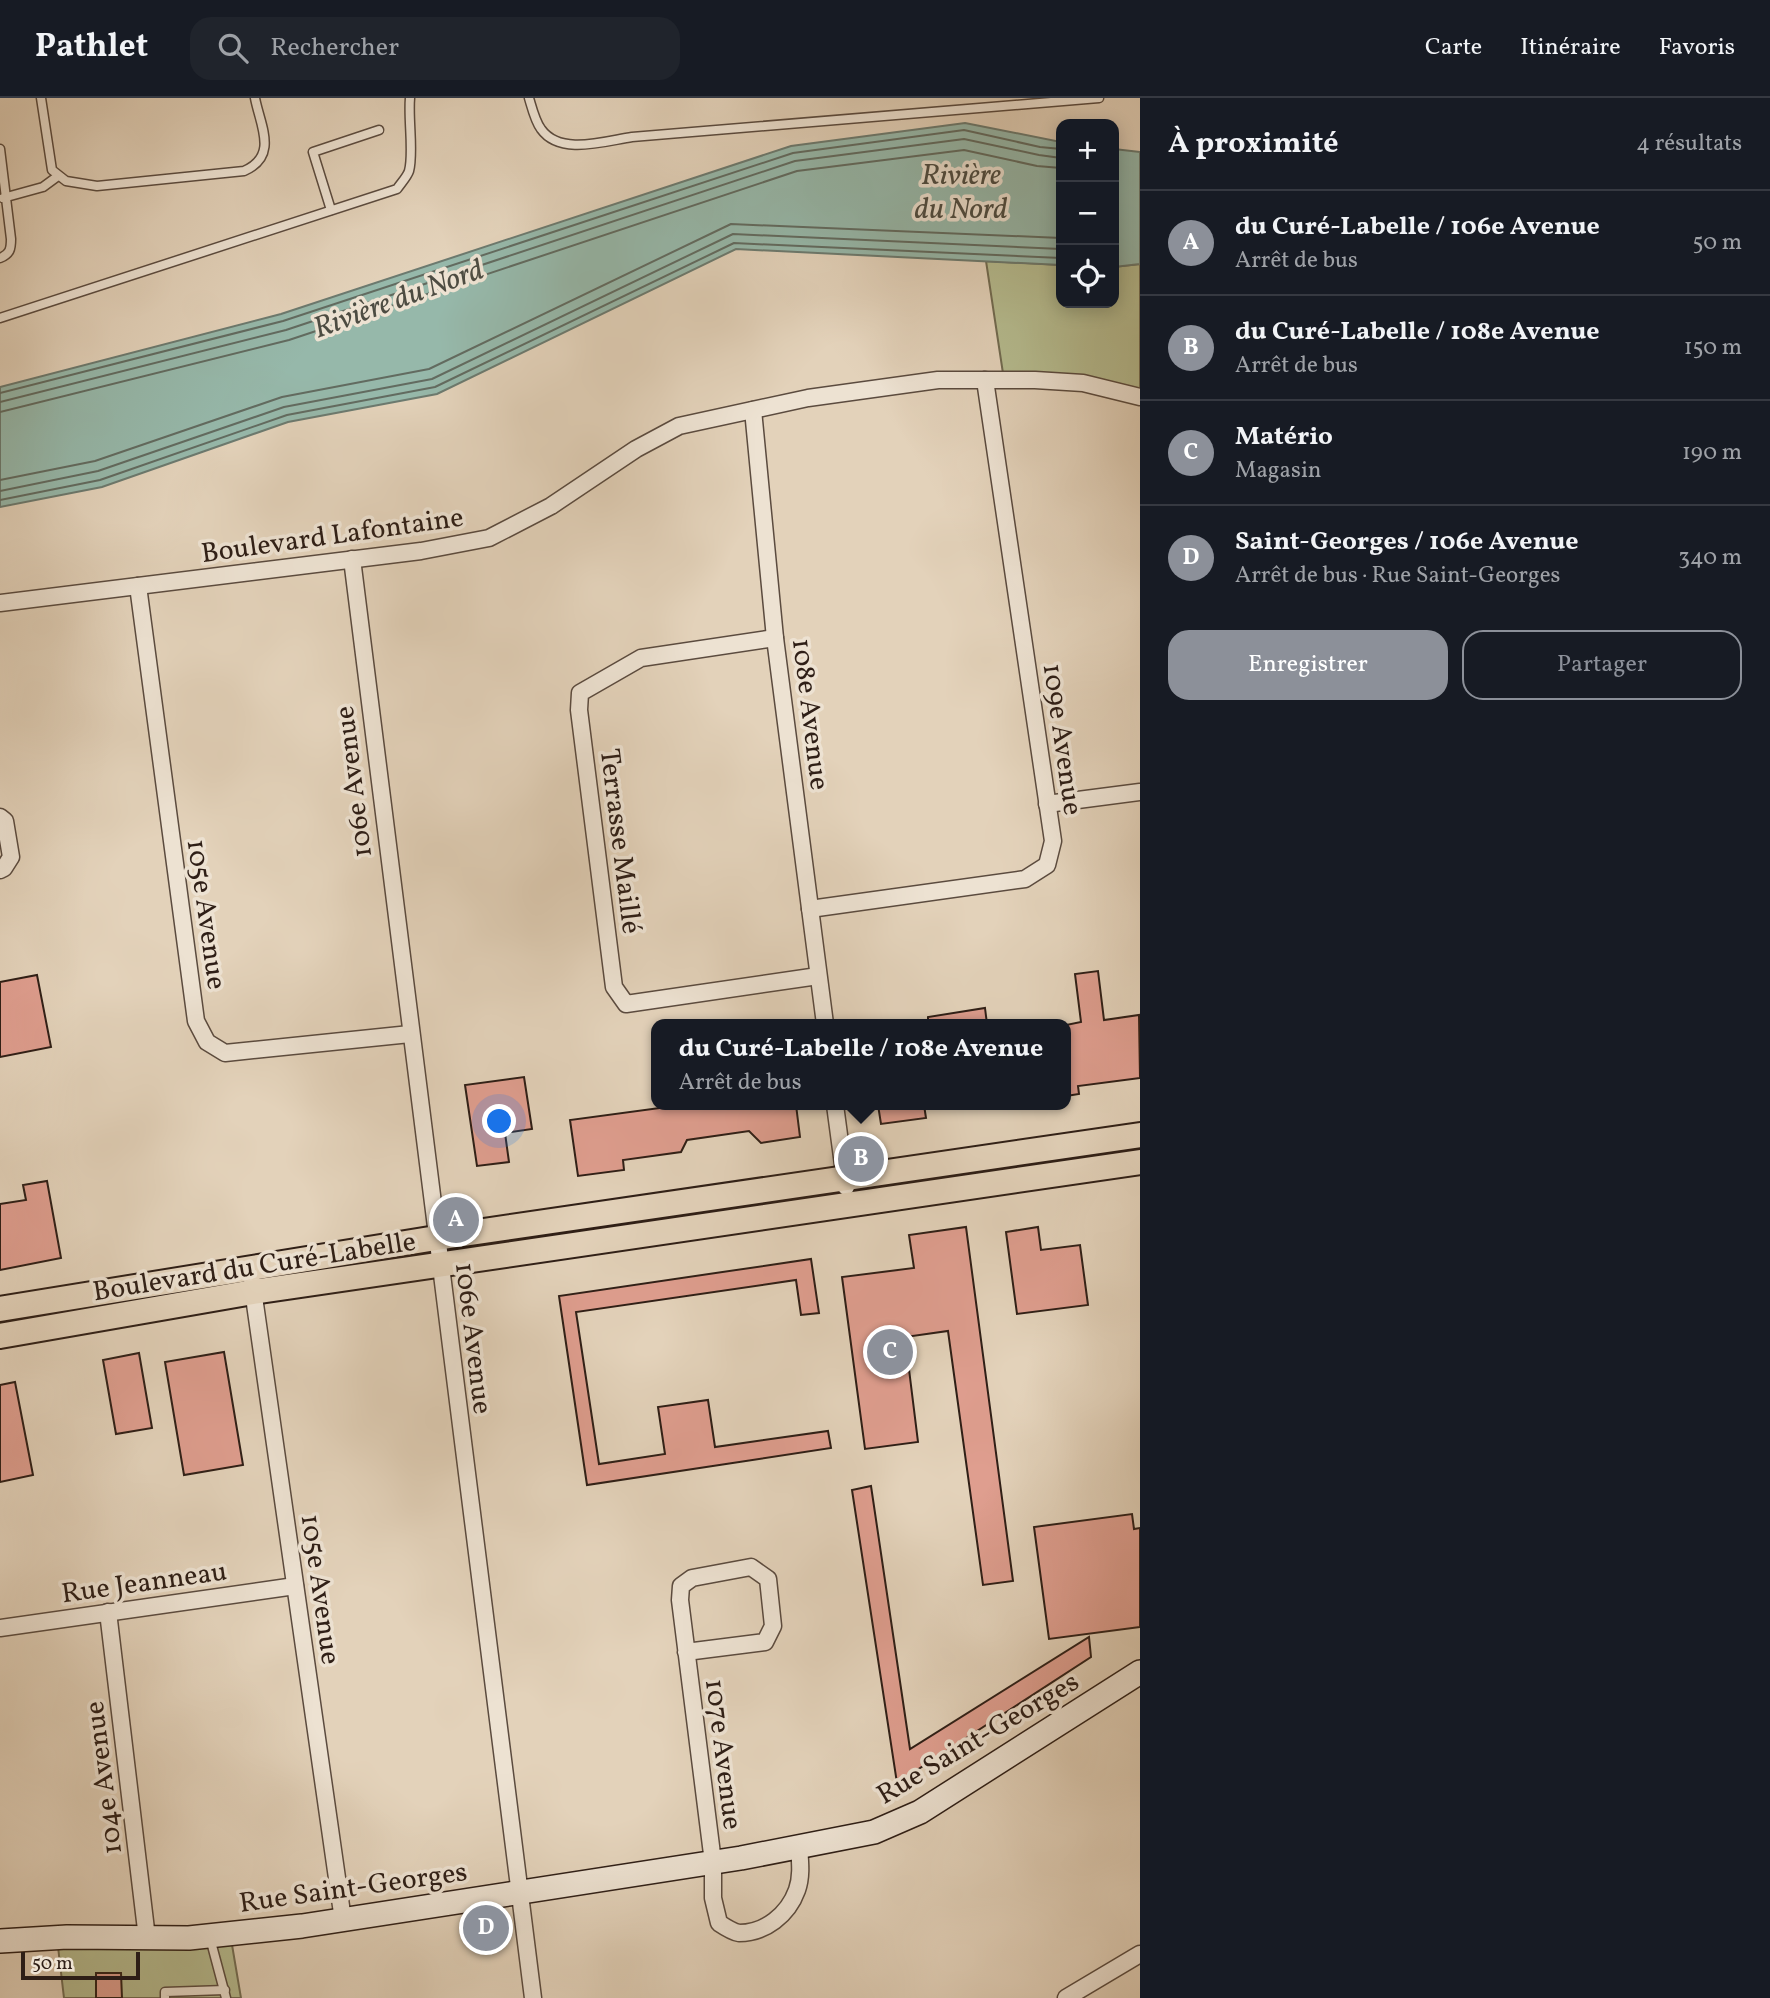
<!DOCTYPE html>
<html lang="fr">
<head>
<meta charset="utf-8">
<style>
  body { margin:0; font-family:Vollkorn,serif; background:#20242c; color:#f1f3f6 }
  .controls { position:absolute; right:21px; top:21px; display:grid; overflow:hidden; border-radius:14px; box-shadow:0 4px 18px #0003 }
  .controls button { width:63px; height:63px; display:grid; place-items:center; padding:0; border:0; border-bottom:2px solid #363941; background:#171b24; color:#f1f3f6; font:35px sans-serif }
  .scale { position:absolute; left:21px; bottom:18px; width:119px; box-sizing:border-box; padding-left:7px; border:4px solid #2e1e16; border-top:0; font-size:19px; line-height:24px; white-space:nowrap; color:#2e1e16; -webkit-text-stroke:5px #ede2d2; paint-order:stroke }
  .you { position:absolute; left:500px; top:1024px; width:24px; height:24px; margin:-18px; border:5px solid #fff; border-radius:50%; background:#1a73e8; box-shadow:0 0 0 10px #1a73e833 }
  .badge { display:grid; place-items:center; width:46px; height:46px; border-radius:50%; background:#8c9099; color:#fff; font-size:23px; font-weight:700 }
  .pin { position:absolute; translate:-50% -50%; border:4px solid #fff; box-shadow:0 2px 7px #0006 }
  .popup { position:absolute; left:651px; top:921px; width:420px; height:91px; box-sizing:border-box; display:grid; place-content:center; border-radius:14px; background:#171b24; filter:drop-shadow(0 2px 5px #0005); font-size:23px; white-space:nowrap; color:#9ea1a6 }
  .popup b { font-size:26px; color:#f1f3f6 }
  .popup::after { content:''; position:absolute; left:50%; top:100%; margin-left:-14px; border:14px solid transparent; border-top-color:#171b24 }
  .list { margin:0; padding:0; list-style:none }
  h2 { display:flex; justify-content:space-between; align-items:center; height:91px; margin:0; padding:0 28px; font-size:30px }
  h2 small { font-size:23px; font-weight:400; color:#9ea1a6 }
  .list li { display:grid; grid-template-columns:46px 1fr auto; gap:21px; align-items:center; box-sizing:border-box; height:105px; padding:0 28px; border-top:2px solid #363941 }
  .list b { display:block; font-size:26px; white-space:nowrap }
  .list p { margin:0; font-size:23px; white-space:nowrap; color:#9ea1a6 }
  .list em { font-size:23px; font-style:normal; color:#9ea1a6 }
  .actions { display:flex; gap:14px; padding:21px 28px }
  .actions a { flex:1; padding:16px 0; border:2px solid #8c9099; border-radius:21px; text-align:center; font-size:24px; color:#8c9099 }
  .actions .main { background:#8c9099; color:#fff }
  .icon { flex:none; width:38px; height:38px; fill:none; stroke:currentColor; stroke-width:2; stroke-linecap:round; stroke-linejoin:round }
  .map { position:relative; flex:none; width:1140px; height:1900px; overflow:hidden }
  header { display:flex; align-items:center; gap:42px; box-sizing:border-box; height:98px; padding:0 35px; background:#171b24; border-bottom:2px solid #363941 }
  header strong { font-size:33px }
  nav { display:flex; gap:38px; margin-inline-start:auto; font-size:24px }
  .search { width:490px; height:63px; background:#20242c; display:flex; align-items:center; gap:18px; box-sizing:border-box; padding:0 24px; border-radius:21px; color:#9ea1a6; font-size:26px }
  main { display:flex }
  aside { flex:1; background:#171b24 }
  .map>svg:first-child { display:block }
</style>
</head>
<body>
<header>
<strong>Pathlet</strong>
<div class="search"><svg class="icon" aria-label="search" viewBox="0 0 24 24"><circle cx="10" cy="10" r="6"/><path d="M15 15l6 6"/></svg>Rechercher</div>
<nav><a>Carte</a><a>Itinéraire</a><a>Favoris</a></nav>
</header>
<main>
<div class="map">
<svg width="1140" height="1900" viewBox="0 0 1140 1900">
  <rect width="100%" height="100%" fill="#e3d2ba"/>
  <filter id="stains"><feTurbulence type="fractalNoise" baseFrequency=".00286" numOctaves="4"/><feColorMatrix values="0 0 0 0 .2 0 0 0 0 .09 0 0 0 0 .02 0 0 0 .5 -.17"/></filter>
  <radialGradient id="worn" r=".72"><stop offset=".6" stop-color="#630" stop-opacity="0"/><stop offset="1" stop-color="#630" stop-opacity=".3"/></radialGradient>
  <g fill="#b5bb8f" stroke="#726c52" stroke-width="2">
    <polygon points="986,163 1061,167 1061,205 1114,205 1114,169 1140,166 1140,299 1004,282"/>
    <polygon points="230,1835 241,1900 64,1900 57,1840"/>
  </g>
  <g fill="#96b8aa" stroke="#6c7a6f" stroke-width="2">
    <polygon points="965,25 1061,44 1061,167 736,151 437,296 288,324 102,389 0,409 0,289 281,216 791,48"/>
    <polygon points="1114,51 1140,54 1140,166 1114,169"/>
  </g>
  <g fill="none" stroke-linecap="round" stroke-linejoin="round">
    <g stroke="#626b60" stroke-width="2">
      <polyline points="0,295 283,223 793,55 964,32 1040,49 1061,51"/>
      <polyline points="0,304 286,232 795,63 964,41 1039,57 1061,60"/>
      <polyline points="0,314 289,242 797,73 964,52 1037,68 1061,70"/>
      <polyline points="0,382 95,363 282,299 429,271 731,126 1061,140"/>
      <polyline points="0,393 98,373 284,309 432,281 733,136 1061,151"/>
      <polyline points="0,402 100,382 287,317 435,289 734,145 1061,160"/>
    </g>
  </g>
  <g fill="#df9e8f" stroke="#2e1e16" stroke-width="2">
    <polygon points="1098,873 1104,922 1139,917 1140,980 1078,988 1079,996 1066,998 1066,927 1081,924 1075,876"/>
    <polygon points="37,877 51,949 0,959 0,884"/>
    <polygon points="985,910 987,926 928,926 928,919"/>
    <polygon points="524,979 532,1031 505,1035 509,1064 477,1068 465,987"/>
    <polygon points="682,1007 796,1007 800,1039 761,1045 749,1033 687,1042 681,1054 623,1062 624,1072 578,1078 570,1022"/>
    <polygon points="878,1007 924,1007 926,1020 881,1026"/>
    <polygon points="47,1083 61,1160 0,1172 0,1106 26,1102 23,1087"/>
    <polygon points="966,1129 1013,1483 983,1487 948,1233 905,1239 918,1344 865,1351 842,1179 914,1170 909,1137"/>
    <polygon points="1038,1129 1041,1152 1080,1147 1088,1207 1017,1216 1006,1134"/>
    <polygon points="811,1161 819,1215 801,1217 796,1182 576,1214 599,1366 665,1356 658,1309 708,1302 715,1349 828,1333 831,1350 587,1387 559,1198"/>
    <polygon points="224,1254 243,1367 184,1377 165,1264"/>
    <polygon points="139,1255 152,1330 116,1336 103,1262"/>
    <polygon points="15,1284 33,1377 0,1384 0,1287"/>
    <polygon points="871,1388 910,1651 1089,1539 1091,1559 897,1685 852,1392"/>
    <polygon points="1132,1416 1134,1431 1140,1430 1140,1529 1049,1541 1034,1429"/>
    <polygon points="96,1875 121,1875 122,1900 96,1900"/>
  </g>
  <g fill="none" stroke-linecap="round" stroke-linejoin="round">
    <g stroke="#5b4b3f" stroke-width="11">
      <g id="lane">
        <path d="M 41,0 L 52,72 L 66,83 L 97,88 L 244,73 C 279,58 260,27 255,0"/>
        <path d="M 529,0 C 532,10 535,23 541,31 C 560,58 605,43 632,39 L 1099,0"/>
        <path d="M 0,51 L 11,141 C 11,151 10,156 0,160"/>
        <polyline points="3,100 43,89 58,78"/>
        <polyline points="331,112 313,54 379,32"/>
        <path d="M 0,220 L 397,91 C 401,85 407,79 409,73 C 414,55 408,22 410,0"/>
        <polyline points="210,1840 226,1900"/>
        <polyline points="165,1900 165,1894 225,1892"/>
      </g>
    </g>
    <g stroke="#5b4b3f" stroke-width="19">
      <g id="street">
        <polyline points="753,312 775,540 825,926"/>
        <polyline points="352,461 533,1900"/>
        <polyline points="138,488 196,923 207,944 225,955 410,936"/>
        <polyline points="0,505 421,453 489,440 551,408 636,351 679,328 808,300 938,282 1035,282 1083,285 1140,299"/>
        <polyline points="775,540 641,560 580,595 579,612 614,889 626,906 818,878"/>
        <polyline points="1047,706 1140,694"/>
        <polyline points="0,719 5,723 11,759 4,770 0,772"/>
        <polyline points="810,811 1025,781 1047,767 1053,743 985,282"/>
        <polyline points="835,1007 846,1089"/>
        <polyline points="252,1185 343,1822"/>
        <polyline points="108,1514 147,1840"/>
        <polyline points="0,1530 295,1488"/>
        <path d="M 686,1554 L 765,1544 L 773,1528 L 768,1481 L 751,1469 L 692,1480 L 681,1488 L 680,1502 L 713,1764 L 713,1800 L 719,1825 C 725,1829 733,1834 739,1835 C 765,1835 788,1817 797,1792 C 802,1778 800,1763 799,1749"/>
        <polyline points="1066,1900 1140,1856"/>
      </g>
    </g>
    <g stroke="#2e1e16" stroke-width="26">
      <polyline id="secondary" points="0,1843 67,1839 189,1840 302,1828 741,1760 874,1734 920,1714 1140,1574"/>
    </g>
    <g stroke="#2e1e16" stroke-width="28">
      <g id="primary">
        <polyline points="0,1211 436,1140 1140,1037"/>
        <polyline points="0,1238 253,1194 1140,1064"/>
      </g>
    </g>
    <use href="#lane" stroke="#ede2d2" stroke-width="8"/>
    <use href="#street" stroke="#ede2d2" stroke-width="16"/>
    <use href="#secondary" stroke="#ede2d2" stroke-width="23"/>
    <use href="#primary" stroke="#e3d2ba" stroke-width="24"/>
  </g>
  <g text-anchor="middle" stroke-width="7" stroke-linejoin="round" paint-order="stroke">
    <g font-size="28" fill="#2e1e16" stroke="#ede2d2">
      <text transform="translate(332 436) rotate(-8)" y="10">Boulevard Lafontaine</text>
      <text transform="translate(812 616) rotate(83)" y="10">108e Avenue</text>
      <text transform="translate(1064 641) rotate(82)" y="10">109e Avenue</text>
      <text transform="translate(352 684) rotate(-97)" y="10">106e Avenue</text>
      <text transform="translate(622 743) rotate(83)" y="10">Terrasse Maillé</text>
      <text transform="translate(208 816) rotate(82)" y="10">105e Avenue</text>
      <text transform="translate(254 1167) rotate(-9)" y="10">Boulevard du Curé-Labelle</text>
      <text transform="translate(475 1240) rotate(83)" y="10">106e Avenue</text>
      <text transform="translate(144 1483) rotate(-8)" y="10">Rue Jeanneau</text>
      <text transform="translate(322 1491) rotate(82)" y="10">105e Avenue</text>
      <text transform="translate(977 1639) rotate(-31)" y="10">Rue Saint-Georges</text>
      <text transform="translate(725 1656) rotate(83)" y="10">107e Avenue</text>
      <text transform="translate(102 1680) rotate(-97)" y="10">104e Avenue</text>
      <text transform="translate(353 1788) rotate(-8)" y="10">Rue Saint-Georges</text>
    </g>
    <g font-size="30" font-style="italic" fill="#4d4c42" stroke="#ede2d2">
      <text x="961" y="86">Rivière<tspan x="961" dy="34">du Nord</tspan></text>
      <text transform="translate(398 200) rotate(-20)" y="10">Rivière du Nord</text>
    </g>
  </g>
  <rect width="100%" height="100%" filter="url(#stains)"/>
  <rect width="100%" height="100%" fill="url(#worn)"/>
</svg>
<div class="controls">
<button>+</button>
<button>−</button>
<button><svg class="icon" aria-label="locate" viewBox="0 0 24 24"><circle cx="12" cy="12" r="6"/><path d="M12 2v4M12 18v4M2 12h4M18 12h4"/></svg></button>
</div>
<div class="scale">50 m</div>
<div class="you"></div>
<div class="pin badge" style="left:456px;top:1122px">A</div>
<div class="pin badge" style="left:861px;top:1061px">B</div>
<div class="popup"><b>du Curé-Labelle / 108e Avenue</b>Arrêt de bus</div>
<div class="pin badge" style="left:890px;top:1254px">C</div>
<div class="pin badge" style="left:486px;top:1830px">D</div>
</div>
<aside>
<h2>À proximité<small>4 résultats</small></h2>
<ul class="list">
<li><span class="badge">A</span><div><b>du Curé-Labelle / 106e Avenue</b><p>Arrêt de bus</p></div><em>50 m</em></li>
<li><span class="badge">B</span><div><b>du Curé-Labelle / 108e Avenue</b><p>Arrêt de bus</p></div><em>150 m</em></li>
<li><span class="badge">C</span><div><b>Matério</b><p>Magasin</p></div><em>190 m</em></li>
<li><span class="badge">D</span><div><b>Saint-Georges / 106e Avenue</b><p>Arrêt de bus · Rue Saint-Georges</p></div><em>340 m</em></li>
</ul>
<div class="actions"><a class="main">Enregistrer</a><a>Partager</a></div>
</aside>
</main>
</body>
</html>
